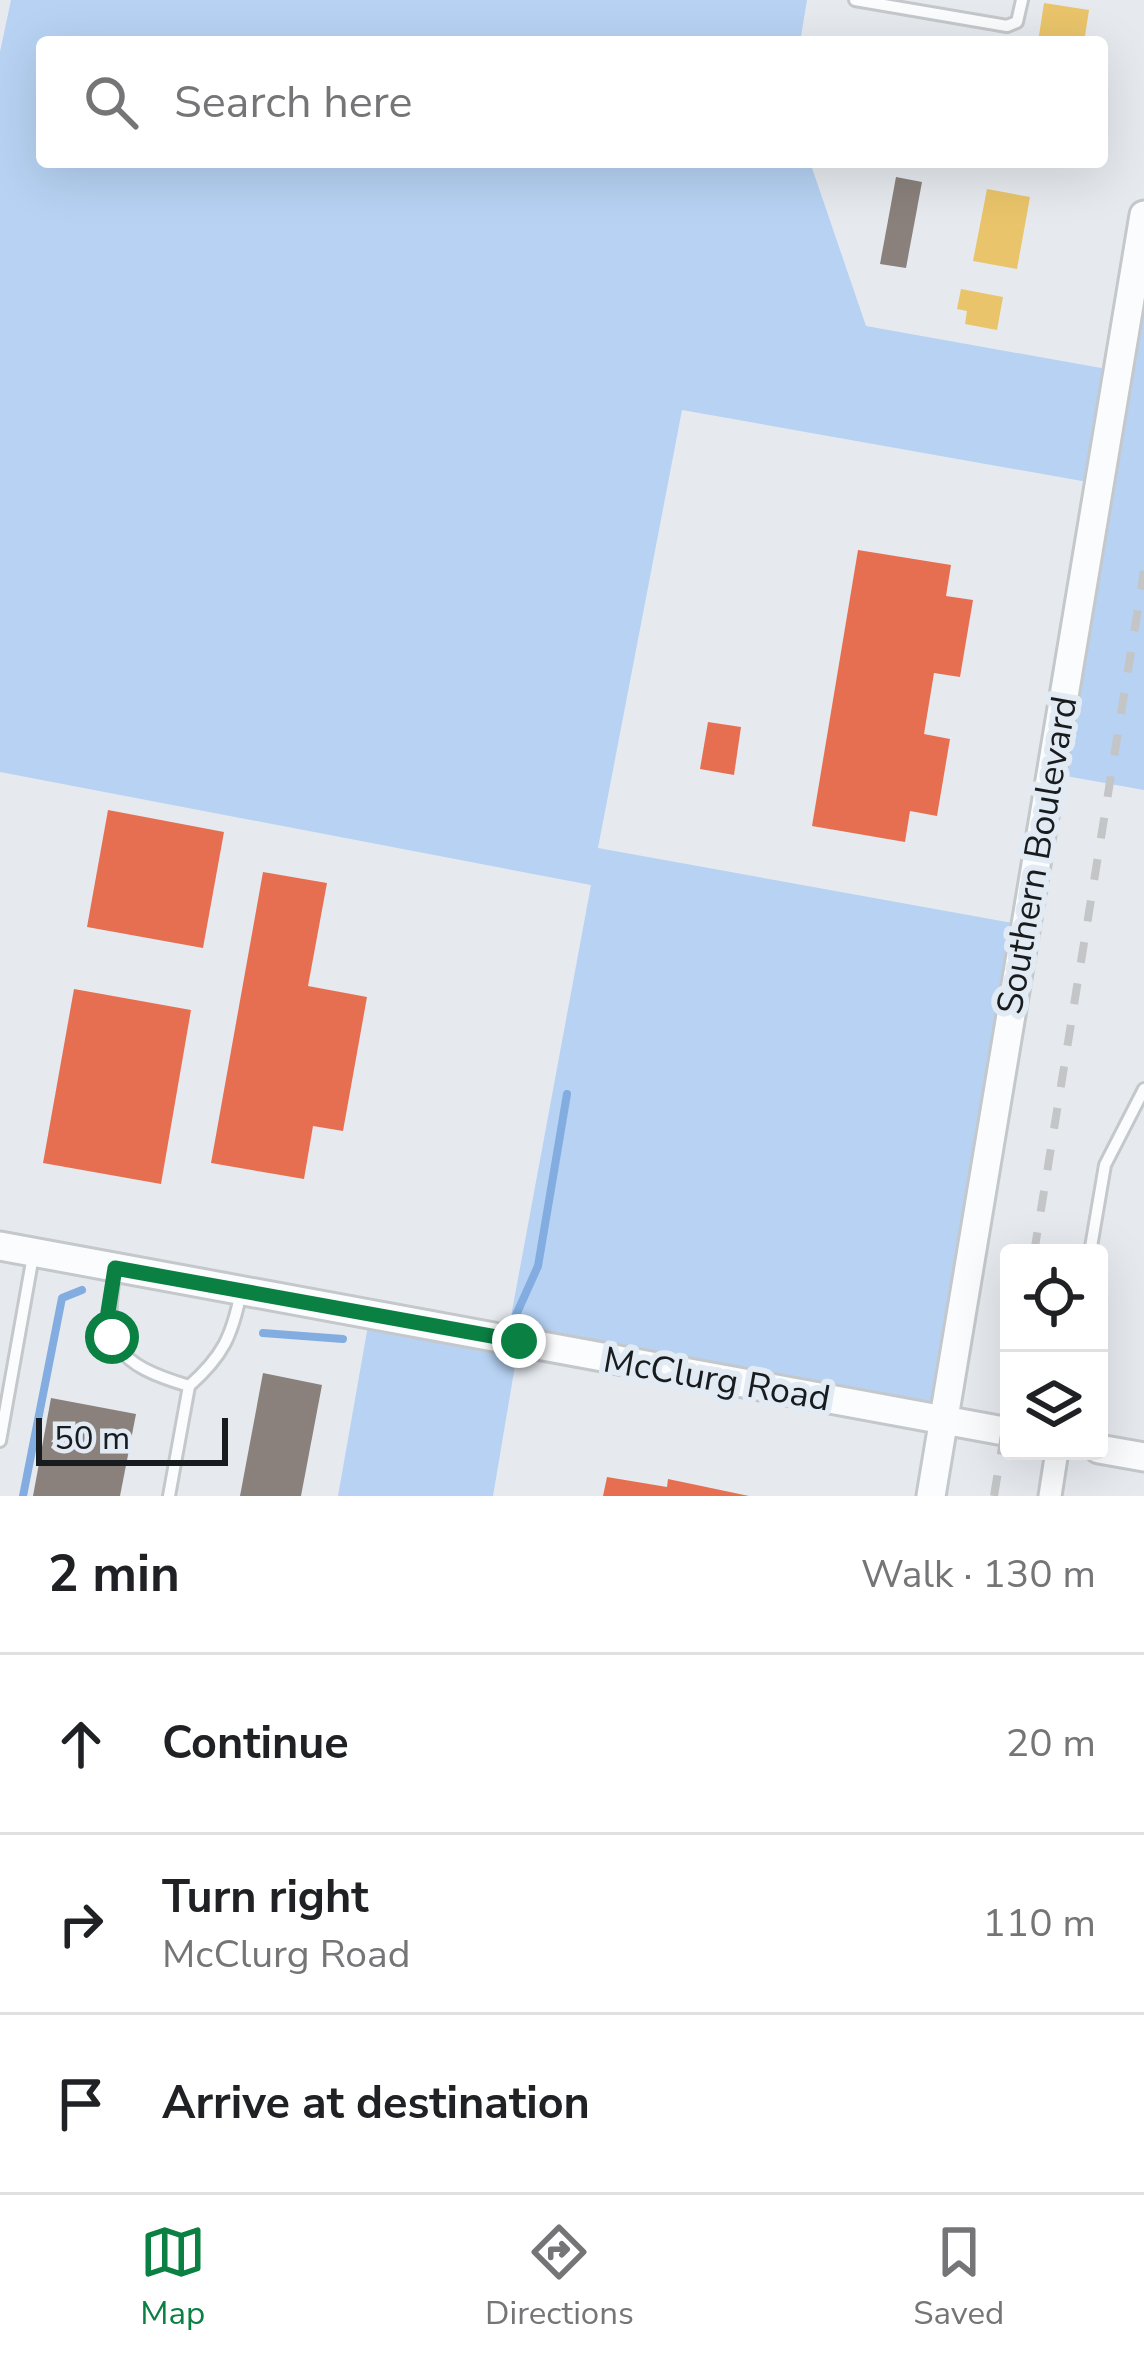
<!DOCTYPE html>
<html lang="en">
<head>
<meta charset="utf-8">
<style>
  body { margin:0; font-family:"Nunito Sans",sans-serif; background:#f6f6f6; color:#202124 }
  .controls { position:absolute; right:36px; bottom:36px; display:grid; overflow:hidden; border-radius:12px; box-shadow:0 12px 48px #0002 }
  .controls button { width:108px; height:108px; display:grid; place-items:center; padding:0; border:0; border-bottom:3px solid #e0e0e0; background:#fff; color:#202124; font:60px sans-serif }
  .scale { position:absolute; left:36px; bottom:30px; width:192px; box-sizing:border-box; padding-left:12px; border:6px solid #191c1f; border-top:0; font-size:33px; line-height:42px; white-space:nowrap; color:#191c1f; -webkit-text-stroke:9px #e2eaf3; paint-order:stroke }
  .stop { position:absolute; width:36px; height:36px; margin:-27px; border:9px solid #0b8043; border-radius:50%; background:#fff }
  .stop.end { background:#0b8043; border-color:#fff; box-shadow:0 3px 12px #0008 }
  .list { margin:0; padding:0; list-style:none }
  h2 { display:flex; justify-content:space-between; align-items:center; height:156px; margin:0; padding:0 48px; font-size:51px }
  h2 small { font-size:39px; font-weight:400; color:#757577 }
  .list li { display:grid; grid-template-columns:78px 1fr auto; gap:36px; align-items:center; box-sizing:border-box; height:180px; padding:0 48px; border-top:3px solid #e0e0e0 }
  .list b { display:block; font-size:45px; white-space:nowrap }
  .list p { margin:0; font-size:39px; white-space:nowrap; color:#757577 }
  .list em { font-size:39px; font-style:normal; color:#757577 }
  .icon { flex:none; width:66px; height:66px; fill:none; stroke:currentColor; stroke-width:2; stroke-linecap:round; stroke-linejoin:round }
  .map { position:relative; flex:none; width:1144px; height:1496px; overflow:hidden }
  .search { position:absolute; background:#fff; box-shadow:0 12px 48px #0002; left:36px; right:36px; top:36px; height:132px; display:flex; align-items:center; gap:30px; box-sizing:border-box; padding:0 42px; border-radius:12px; color:#757577; font-size:45px }
  .sheet { height:696px; background:#fff }
  nav { display:flex; justify-content:space-around; align-items:center; box-sizing:border-box; height:168px; border-top:3px solid #e0e0e0; background:#fff; font-size:33px; color:#757577 }
  nav a { display:grid; justify-items:center; gap:6px }
  nav .on { color:#0b8043 }
  .map>svg:first-child { display:block }
</style>
</head>
<body>
<div class="map">
<svg width="1144" height="1496" viewBox="0 0 1144 1496">
  <rect width="100%" height="100%" fill="#e6eaef"/>
  <polygon fill="#b7d2f3" points="11,0 807,0 800,42 42,42 42,162 810,162 866,326 1118,371 1144,215 1144,790 1049,773 1099,484 682,410 598,848 1024,925 944,1419 519,1342 493,1496 338,1496 370,1314 507,1338 591,885 0,772 0,52"/>
  <g fill="#e9c46a">
    <polygon points="1044,3 1089,10 1084,42 1038,42"/>
    <polygon points="987,189 1030,197 1017,269 973,261"/>
    <polygon points="961,289 1003,297 997,330 965,324 967,311 957,309"/>
  </g>
  <g fill="#e76f51">
    <polygon points="858,550 951,565 946,596 973,600 960,677 934,673 924,734 950,739 937,816 910,811 905,842 812,826"/>
    <polygon points="708,722 741,727 734,775 700,769"/>
    <polygon points="108,810 224,832 203,948 87,927"/>
    <polygon points="263,872 327,883 308,986 367,997 343,1131 313,1126 304,1179 211,1163"/>
    <polygon points="74,989 191,1010 161,1184 43,1163"/>
    <polygon points="607,1477 667,1487 668,1479 749,1496 603,1496"/>
  </g>
  <g fill="#8a817c">
    <polygon points="896,177 922,182 906,268 880,264"/>
    <polygon points="263,1373 322,1385 301,1496 240,1496"/>
    <polygon points="51,1398 136,1414 120,1496 33,1496"/>
  </g>
  <g fill="none" stroke-linecap="round" stroke-linejoin="round">
    <g stroke="#83ade0" stroke-width="8">
      <polyline points="516,1315 538,1266 567,1094"/>
      <polyline points="263,1333 343,1339"/>
      <polyline points="23,1496 62,1298 82,1290"/>
    </g>
    <g stroke="#c4c8cb" stroke-width="16">
      <g id="service">
        <polyline points="855,0 1007,26 1017,22 1022,0"/>
        <polyline points="1090,1253 1105,1165 1144,1089"/>
        <path d="M 115,1271 C 102,1346 116,1364 189,1386 L 169,1496"/>
        <path d="M 189,1386 C 223,1356 232,1336 241,1292"/>
        <polyline points="0,1441 33,1256"/>
      </g>
    </g>
    <g stroke="#c4c8cb" stroke-width="27">
      <polyline id="minor" points="1050,1496 1057,1451"/>
    </g>
    <g stroke="#c4c8cb" stroke-width="33">
      <g id="tertiary">
        <polyline points="0,1246 1009,1432"/>
        <polyline points="1099,1449 1144,1457"/>
        <polyline points="931,1496 1144,215"/>
      </g>
    </g>
    <use href="#service" stroke="#fbfcfd" stroke-width="10"/>
    <use href="#minor" stroke="#fbfcfd" stroke-width="21"/>
    <use href="#tertiary" stroke="#fbfcfd" stroke-width="27"/>
    <g stroke="#c4c5c7" stroke-width="8" stroke-dasharray="21 21" stroke-linecap="butt">
      <polyline points="1034,1253 1144,571"/>
      <polyline points="994,1496 1009,1404"/>
    </g>
  </g>
  <g fill="none" stroke-linecap="round" stroke-linejoin="round">
    <polyline stroke="#0b8043" stroke-width="15" points="112,1337 108,1312 115,1268 519,1341"/>
  </g>
  <g text-anchor="middle" stroke-width="12" stroke-linejoin="round" paint-order="stroke">
    <g font-size="36" fill="#191c1f" stroke="#e2eaf3">
      <text transform="translate(1036 855) rotate(-80)" y="13">Southern Boulevard</text>
      <text transform="translate(717 1378) rotate(10)" y="13">McClurg Road</text>
    </g>
  </g>
</svg>
<div class="controls">
<button><svg class="icon" aria-label="locate" viewBox="0 0 24 24"><circle cx="12" cy="12" r="6"/><path d="M12 2v4M12 18v4M2 12h4M18 12h4"/></svg></button>
<button><svg class="icon" aria-label="layers" viewBox="0 0 24 24"><path d="M12 4l9 5-9 5-9-5zM3 14l9 5 9-5"/></svg></button>
</div>
<div class="scale">50 m</div>
<div class="stop" style="left:112px;top:1337px"></div>
<div class="stop end" style="left:519px;top:1341px"></div>
<div class="search"><svg class="icon" aria-label="search" viewBox="0 0 24 24"><circle cx="10" cy="10" r="6"/><path d="M15 15l6 6"/></svg>Search here</div>
</div>
<section class="sheet">
<h2>2 min<small>Walk · 130 m</small></h2>
<ul class="list">
<li><svg class="icon" aria-label="ahead" viewBox="0 0 24 24"><path d="M12 20V5M6 11l6-6 6 6"/></svg><div><b>Continue</b></div><em>20 m</em></li>
<li><svg class="icon" aria-label="right" viewBox="0 0 24 24"><path d="M7 20v-9h11M14 6l5 5-5 5"/></svg><div><b>Turn right</b><p>McClurg Road</p></div><em>110 m</em></li>
<li><svg class="icon" aria-label="arrive" viewBox="0 0 24 24"><path d="M6 21V4h12l-3 4 3 4H6"/></svg><div><b>Arrive at destination</b></div></li>
</ul>
</section>
<nav>
<a class="on"><svg class="icon" aria-label="map" viewBox="0 0 24 24"><path d="M3 6l6-2 6 2 6-2v14l-6 2-6-2-6 2zM9 4v14M15 6v14"/></svg>Map</a>
<a><svg class="icon" aria-label="directions" viewBox="0 0 24 24"><path d="M12 3l9 9-9 9-9-9zM9 14v-3h6M13 9l2 2-2 2"/></svg>Directions</a>
<a><svg class="icon" aria-label="saved" viewBox="0 0 24 24"><path d="M7 4h10v16l-5-4-5 4z"/></svg>Saved</a>
</nav>
</body>
</html>
